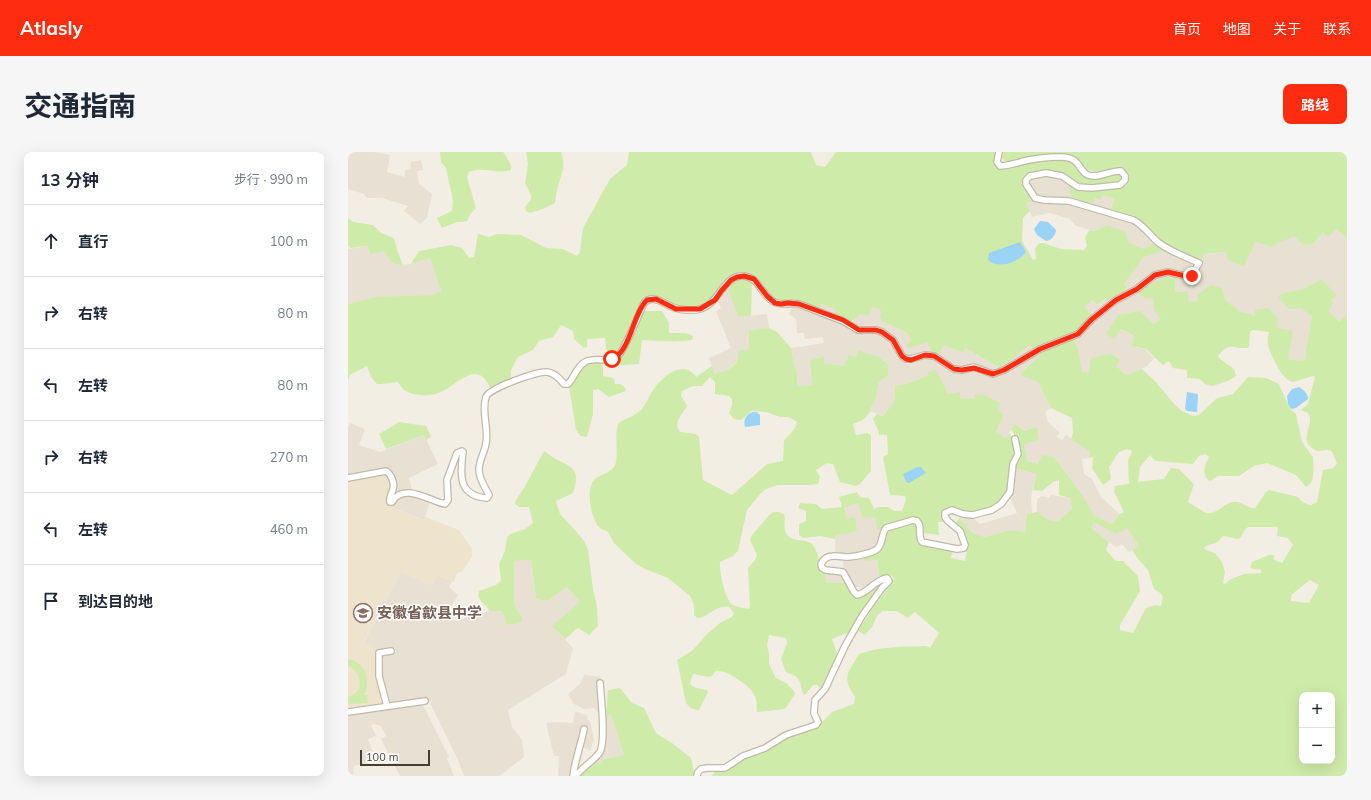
<!DOCTYPE html>
<html lang="zh">
<head>
<meta charset="utf-8">
<style>
  body { margin:0; font-family:Mulish,"Noto Sans SC",sans-serif; background:#f6f6f7; color:#1f2937 }
  .controls { position:absolute; right:12px; bottom:12px; display:grid; overflow:hidden; border-radius:8px; box-shadow:0 4px 16px #0002 }
  .controls button { width:36px; height:36px; display:grid; place-items:center; padding:0; border:0; border-bottom:1px solid #e0e1e3; background:#fff; color:#1f2937; font:20px sans-serif }
  .scale { position:absolute; left:12px; bottom:10px; width:70px; box-sizing:border-box; padding-left:4px; border:2px solid #463e33; border-top:0; font-size:11px; line-height:14px; white-space:nowrap; color:#463e33; -webkit-text-stroke:3px #fff; paint-order:stroke }
  .stop { position:absolute; width:12px; height:12px; margin:-9px; border:3px solid #ff2d0f; border-radius:50%; background:#fff }
  .stop.end { background:#ff2d0f; border-color:#fff; box-shadow:0 1px 4px #0008 }
  .list { margin:0; padding:0; list-style:none }
  h2 { display:flex; justify-content:space-between; align-items:center; height:52px; margin:0; padding:0 16px; font-size:17px }
  h2 small { font-size:13px; font-weight:400; color:#747a83 }
  .list li { display:grid; grid-template-columns:26px 1fr auto; gap:12px; align-items:center; box-sizing:border-box; height:72px; padding:0 16px; border-top:1px solid #e0e1e3 }
  .list b { display:block; font-size:15px; white-space:nowrap }
  .list em { font-size:13px; font-style:normal; color:#747a83 }
  .icon { flex:none; width:22px; height:22px; fill:none; stroke:currentColor; stroke-width:2; stroke-linecap:round; stroke-linejoin:round }
  .map { position:relative; flex:none; width:999px; height:624px; overflow:hidden; border-radius:8px }
  header { display:flex; align-items:center; gap:24px; box-sizing:border-box; height:56px; padding:0 20px; background:#ff2d0f; color:#fff }
  header strong { font-size:19px }
  nav { display:flex; gap:22px; margin-inline-start:auto; font-size:14px }
  .intro { display:flex; align-items:center; justify-content:space-between; box-sizing:border-box; height:96px; padding:0 24px }
  h1 { margin:0; font-size:28px }
  .button { padding:10px 18px; border-radius:8px; background:#ff2d0f; color:#fff; font-size:14px; font-weight:700 }
  main { display:flex; gap:24px; padding:0 24px }
  aside { flex:1; background:#fff; border-radius:8px; box-shadow:0 4px 16px #0002 }
  .map>svg:first-child { display:block }
</style>
</head>
<body>
<header>
<strong>Atlasly</strong>
<nav><a>首页</a><a>地图</a><a>关于</a><a>联系</a></nav>
</header>
<div class="intro"><h1>交通指南</h1><a class="button">路线</a></div>
<main>
<aside>
<h2>13 分钟<small>步行 · 990 m</small></h2>
<ul class="list">
<li><svg class="icon" aria-label="ahead" viewBox="0 0 24 24"><path d="M12 20V5M6 11l6-6 6 6"/></svg><div><b>直行</b></div><em>100 m</em></li>
<li><svg class="icon" aria-label="right" viewBox="0 0 24 24"><path d="M7 20v-9h11M14 6l5 5-5 5"/></svg><div><b>右转</b></div><em>80 m</em></li>
<li><svg class="icon" aria-label="left" viewBox="0 0 24 24"><path d="M17 20v-9H6M10 6l-5 5 5 5"/></svg><div><b>左转</b></div><em>80 m</em></li>
<li><svg class="icon" aria-label="right" viewBox="0 0 24 24"><path d="M7 20v-9h11M14 6l5 5-5 5"/></svg><div><b>右转</b></div><em>270 m</em></li>
<li><svg class="icon" aria-label="left" viewBox="0 0 24 24"><path d="M17 20v-9H6M10 6l-5 5 5 5"/></svg><div><b>左转</b></div><em>460 m</em></li>
<li><svg class="icon" aria-label="arrive" viewBox="0 0 24 24"><path d="M6 21V4h12l-3 4 3 4H6"/></svg><div><b>到达目的地</b></div></li>
</ul>
</aside>
<div class="map">
<svg width="999" height="624" viewBox="0 0 999 624">
  <rect width="100%" height="100%" fill="#f3eee4"/>
  <g fill="#e8e0d2">
    <polygon points="0,0 26,0 42,3 39,20 57,25 57,18 63,16 62,10 73,8 75,18 69,19 71,32 84,42 79,66 72,72 56,59 60,54 34,46 19,46 16,42 0,37"/>
    <polygon points="698,24 714,26 747,46 755,43 766,47 763,57 793,69 811,88 796,97 780,90 759,73 746,79 728,74 722,67 702,61 684,65 678,51 684,48 679,32 684,26"/>
    <polygon points="988,77 999,86 999,166 997,165 991,170 979,158 986,151 983,148 973,127 955,137 935,141 964,164 956,209 940,207 928,176 907,163 893,160 878,149 874,136 850,149 841,150 827,140 828,126 816,125 801,135 800,133 813,167 805,172 772,177 786,184 789,196 797,197 806,206 798,215 778,223 768,214 741,220 733,220 730,196 724,183 737,155 745,148 749,153 759,146 762,150 779,137 776,132 796,105 824,95 854,108 856,102 879,100 907,90 923,95 946,83 956,93 965,92 975,80"/>
    <polygon points="21,94 36,99 52,113 63,112 82,106 93,139 86,144 27,145 0,152 0,97"/>
    <polygon points="380,135 390,165 419,162 421,176 401,178 401,197 380,218 366,222 361,206 383,196 368,159 373,156 369,147 376,137"/>
    <polygon points="446,150 471,158 474,152 489,158 513,162 525,154 533,158 535,170 559,181 563,188 596,193 615,201 617,196 649,214 682,193 692,203 675,219 690,230 703,256 697,260 700,270 712,281 708,285 714,288 718,283 742,300 741,306 734,307 736,322 744,327 753,345 772,362 764,372 746,363 735,344 706,305 690,312 679,309 676,292 677,279 666,272 658,286 648,281 656,263 627,247 612,246 600,242 592,225 581,223 561,231 547,234 546,250 535,264 522,259 528,246 531,230 540,212 531,205 510,198 508,205 496,214 476,211 476,206 462,208 464,233 449,234 449,219 446,212 443,196 476,191 475,185 457,187 456,181 449,181 448,167 441,162"/>
    <polygon points="2,271 17,277 11,293 32,300 76,283 90,312 61,326 64,338 84,344 76,368 40,354 40,341 0,327 0,275"/>
    <polygon points="666,316 688,322 683,345 684,361 679,362 677,380 663,378 636,385 623,380 612,366 615,364 623,364 632,372 669,361 662,346"/>
    <polygon points="703,343 722,346 724,357 710,369 701,368 689,360 689,347 694,344 701,346"/>
    <polygon points="510,351 527,364 529,379 532,378 534,397 516,404 515,408 529,408 531,424 515,435 501,435 498,430 479,431 477,417 495,416 495,409 488,408 487,383 499,382 507,365 499,368 496,356"/>
    <polygon points="746,369 779,375 791,394 781,400 774,392 768,395 742,376"/>
    <polygon points="183,408 188,447 199,449 219,435 232,450 205,474 225,496 218,522 160,558 164,575 174,588 176,605 153,623 149,624 116,624 110,608 83,553 83,550 79,546 46,551 33,551 35,546 28,523 29,499 16,490 53,420 84,433 89,423 104,429 101,435 110,443 100,460 101,469 112,468 141,459 154,459 159,473 175,468 166,452 166,409"/>
    <polygon points="236,523 253,525 255,558 250,560 246,556 236,557 226,552 220,542 232,532"/>
    <polygon points="71,553 76,555 101,605 99,606 106,624 52,624 33,587 38,584 33,574 26,572 23,573 28,584 20,587 28,609 6,614 5,624 0,624 0,563"/>
    <polygon points="227,560 240,563 239,568 242,569 246,588 242,599 235,595 230,607 227,624 210,624 211,604 206,604 198,571 208,570 225,571"/>
    <polygon points="263,563 276,603 256,607 252,612 246,608 253,599 256,566"/>
  </g>
  <polygon fill="#eee3cc" points="39,321 41,323 44,336 40,341 40,354 75,368 77,365 111,378 124,397 124,405 114,420 109,421 106,430 89,423 84,433 53,420 16,489 29,499 28,523 35,546 33,551 0,557 0,328"/>
  <g fill="#cfeba9" fill-rule="evenodd">
    <path d="M 92,0 L 155,0 C 159,6 164,11 163,18 C 149,23 135,14 121,20 L 119,25 L 128,56 L 123,61 L 119,69 L 114,70 L 109,70 L 94,76 L 89,66 L 104,59 L 105,49 L 98,16 L 93,10 Z"/>
    <path d="M 178,0 L 213,0 C 218,15 215,17 211,31 C 209,37 208,44 207,51 L 195,57 L 182,61 L 178,59 L 177,55 L 183,47 L 183,43 L 177,31 L 180,12 Z"/>
    <path d="M 281,0 L 463,0 L 468,13 L 477,15 L 488,0 L 647,0 L 647,9 L 650,16 L 690,8 L 719,8 L 725,10 L 742,26 L 752,26 L 765,22 L 772,23 L 774,27 L 772,30 C 760,32 747,34 735,32 C 728,31 723,24 717,22 C 707,18 674,14 674,30 C 674,37 682,42 684,49 L 678,51 L 682,59 L 675,66 L 674,89 L 685,108 L 688,107 L 687,97 L 691,91 L 695,91 L 713,97 L 736,98 L 739,94 L 737,86 L 741,78 L 746,79 L 759,73 L 777,80 L 780,90 L 796,97 L 807,90 L 818,98 L 796,105 L 776,132 L 779,137 L 762,150 L 758,146 L 749,153 L 745,148 L 737,155 L 743,163 L 734,176 L 724,183 L 688,199 L 682,193 L 654,215 L 649,214 L 617,196 L 615,201 L 596,193 L 591,202 L 584,201 L 579,190 L 561,196 L 558,194 L 563,188 L 559,181 L 535,170 L 532,165 L 533,158 L 525,155 L 520,164 L 513,162 L 502,170 L 487,163 L 488,158 L 474,152 L 471,159 L 453,151 L 433,154 L 408,132 L 404,130 L 403,164 L 390,165 L 380,136 C 372,139 368,147 360,151 C 341,162 321,152 302,146 L 272,199 L 267,204 L 259,205 L 257,186 L 239,187 L 239,195 L 236,196 L 226,187 L 225,179 L 213,173 L 205,185 L 191,189 L 185,198 L 170,205 L 163,218 L 163,228 L 143,237 C 129,206 112,231 93,240 C 85,244 74,244 66,242 C 57,240 54,237 50,230 L 34,232 L 29,232 L 23,225 L 19,214 L 2,223 L 0,228 L 0,152 L 27,145 L 86,143 L 93,139 L 82,106 L 63,112 L 71,99 L 103,93 L 114,96 L 121,106 L 126,105 L 130,82 L 141,85 L 149,82 L 173,83 L 198,96 L 215,97 L 229,104 L 232,100 L 235,76 L 262,27 L 279,13 Z"/>
    <path d="M 655,0 L 999,0 L 999,86 L 988,77 L 980,85 L 975,80 L 965,92 L 956,93 L 946,84 L 923,95 L 907,90 L 896,114 L 880,108 L 878,100 L 856,102 L 854,108 L 824,95 L 811,88 L 793,69 L 763,57 L 766,47 L 755,43 L 753,48 L 747,46 L 744,53 L 723,44 L 719,29 C 725,32 732,36 739,38 C 745,39 771,38 777,34 C 781,32 781,27 780,23 C 772,9 754,23 741,18 C 735,15 730,7 724,3 C 712,3 700,3 689,4 C 679,5 667,10 657,9 L 654,6 Z"/>
    <path d="M 0,66 L 5,70 L 25,73 L 33,81 L 46,86 L 50,101 L 55,113 C 45,113 41,107 36,99 L 22,102 L 20,94 L 2,96 L 0,93 Z"/>
    <path d="M 816,125 L 828,126 L 827,140 L 840,140 L 841,150 L 850,149 L 849,143 L 863,133 L 874,136 L 878,149 L 893,160 L 907,163 L 907,158 L 921,156 L 930,167 L 929,176 L 945,179 L 940,207 L 956,209 L 964,164 L 953,156 L 941,157 L 930,145 L 935,141 L 955,137 L 973,127 L 989,143 L 983,148 L 986,151 L 980,158 L 991,170 L 997,164 L 999,166 L 999,624 L 364,624 L 368,618 L 413,601 L 432,588 L 468,576 L 484,560 L 506,552 L 507,545 C 493,525 500,521 511,502 C 532,494 556,495 578,494 L 582,496 L 591,481 L 567,460 L 560,466 L 548,459 L 534,459 L 529,464 L 524,475 L 517,483 L 510,479 L 530,448 L 545,430 L 546,426 L 543,423 L 531,424 L 529,408 L 515,409 L 516,404 L 534,397 C 533,391 537,381 541,377 L 567,371 L 569,372 C 570,378 567,384 571,390 L 605,398 L 603,406 L 617,409 L 619,400 L 616,399 L 618,397 L 614,381 L 608,370 L 612,366 L 623,380 L 636,385 L 663,378 L 677,380 L 679,362 L 689,360 L 701,368 L 710,369 L 724,357 L 722,346 L 711,343 L 711,328 L 705,330 L 694,339 L 685,338 L 688,322 L 666,316 C 672,300 673,292 663,277 L 666,272 L 677,279 L 689,275 L 691,288 L 676,292 L 679,309 L 690,312 L 694,303 L 706,305 L 735,344 L 746,363 L 764,372 L 772,362 L 776,360 L 766,339 L 767,334 L 781,332 L 780,309 L 784,299 L 779,297 L 771,300 L 761,315 L 763,327 L 755,333 L 744,316 L 745,305 L 741,306 L 742,300 L 723,287 L 725,281 L 724,266 L 703,256 L 690,230 L 673,223 L 675,219 L 692,203 L 689,200 L 725,186 L 730,196 L 734,220 L 741,220 L 743,206 L 763,202 L 772,208 L 768,214 L 778,223 L 794,217 L 808,230 L 827,253 L 834,259 L 845,264 L 851,263 L 869,246 L 885,242 L 900,225 L 918,226 L 931,232 L 942,257 L 948,262 L 954,290 L 965,305 C 965,315 968,331 958,335 L 948,323 L 919,311 L 906,314 L 891,324 L 870,324 L 862,329 C 853,323 856,313 861,305 L 857,302 L 851,304 L 845,312 L 807,309 L 802,303 L 792,315 L 790,330 L 816,327 L 823,316 L 831,317 L 846,332 L 840,350 L 858,361 C 871,362 874,352 885,350 C 893,348 899,357 907,356 L 918,340 L 921,338 L 950,345 C 954,350 957,352 963,353 L 969,350 L 975,318 L 985,316 L 989,312 C 983,296 985,297 969,299 C 950,290 963,278 962,265 L 960,261 L 953,258 L 960,252 L 967,225 L 965,224 L 945,230 C 934,229 923,203 920,193 C 919,189 920,184 921,180 L 905,178 L 902,180 L 901,194 L 900,196 C 884,197 882,189 870,204 L 871,206 L 886,217 L 888,224 L 880,229 L 864,234 L 857,232 L 852,227 L 839,226 L 839,218 L 825,216 L 821,209 L 815,213 L 798,197 L 784,194 L 786,184 L 773,177 L 766,187 L 758,182 L 770,163 L 792,159 L 805,172 L 813,167 L 806,158 L 805,146 L 796,146 L 791,140 L 799,133 L 801,134 ZM 746,370 L 768,382 L 779,376 L 791,394 L 784,398 L 790,407 L 800,418 L 806,437 C 815,443 816,442 813,454 L 807,453 L 798,456 L 785,481 L 772,478 L 772,473 L 792,439 L 790,424 L 775,409 L 768,409 L 758,398 L 761,390 L 743,376 ZM 900,375 L 930,375 L 929,384 L 940,386 L 945,393 L 934,411 L 926,408 L 926,403 L 921,403 L 904,410 L 902,416 L 913,418 L 913,421 L 896,422 L 883,427 L 877,432 L 875,431 L 877,420 L 874,410 L 867,401 L 858,398 L 856,396 L 860,393 L 868,391 L 875,384 L 890,387 C 895,385 895,378 900,375 ZM 962,428 L 971,433 L 961,451 L 943,449 L 943,443 ZM 954,543 L 984,543 L 984,609 L 954,609 Z"/>
    <path d="M 294,159 L 314,159 L 321,171 L 321,181 L 338,181 L 345,184 L 344,188 C 336,190 303,189 294,188 L 291,212 L 260,214 L 259,209 L 270,207 Z"/>
    <path d="M 421,176 L 429,180 L 443,196 L 446,212 L 449,219 L 449,234 L 464,233 L 462,208 L 476,205 L 476,211 L 496,214 L 501,203 L 508,205 L 510,198 L 531,205 L 540,212 L 540,223 L 531,230 L 528,246 L 522,258 L 523,259 L 515,268 L 505,272 L 508,283 L 519,281 L 523,283 L 523,319 L 512,332 L 508,334 L 492,330 L 485,312 L 479,311 L 468,318 L 469,320 L 472,325 L 470,332 L 463,333 L 430,333 L 418,337 L 413,341 L 399,358 L 390,399 L 385,404 L 372,410 C 371,418 377,449 385,453 C 389,455 396,456 401,457 L 402,453 L 400,416 L 407,408 L 409,403 L 402,388 C 404,381 407,380 411,375 C 420,367 421,355 436,362 C 438,368 435,376 438,381 C 443,390 454,387 461,390 C 467,393 469,401 471,407 L 470,410 L 470,416 L 477,420 L 479,431 L 498,430 L 509,444 L 536,429 L 538,429 L 501,481 L 499,481 L 484,487 L 489,502 L 477,533 L 474,537 L 469,533 L 465,533 L 457,543 L 455,542 C 453,537 453,527 447,524 C 444,522 441,522 438,520 L 433,507 L 439,491 L 438,486 L 421,483 L 419,494 L 421,501 L 421,512 L 428,526 L 438,531 L 445,538 L 447,542 L 437,557 L 409,560 C 410,542 403,536 389,527 C 382,522 377,519 368,519 L 364,524 L 361,525 L 345,522 L 342,532 L 348,536 L 359,538 L 360,540 L 351,558 C 345,558 342,556 338,551 L 329,508 L 345,498 L 359,482 L 372,471 L 384,465 L 386,461 L 381,455 C 366,453 361,466 349,466 L 346,463 L 346,453 L 342,444 L 320,426 L 297,417 L 288,412 L 266,391 L 260,380 C 257,378 253,378 250,374 C 243,365 237,336 247,327 C 253,322 263,321 267,313 C 271,304 266,283 270,272 C 276,266 286,265 293,258 C 299,251 302,241 308,234 C 318,222 336,208 348,225 L 364,214 L 366,222 L 380,218 L 389,210 L 391,199 L 401,197 L 401,178 ZM 362,225 L 367,230 L 367,242 C 373,244 379,241 384,247 L 384,253 L 381,261 L 386,267 L 393,268 L 403,259 L 418,260 L 432,265 L 441,265 L 449,270 C 448,277 441,283 436,288 L 435,309 L 419,312 L 384,343 L 355,328 L 351,285 L 348,282 L 332,280 C 325,270 334,263 339,254 L 333,244 L 334,239 L 345,234 L 354,234 Z"/>
    <path d="M 255,211 L 255,224 L 266,226 L 267,232 C 273,232 276,232 278,239 L 261,245 L 250,237 L 245,238 L 245,262 L 239,285 L 232,284 L 228,277 L 221,235 L 238,212 Z"/>
    <path d="M 587,218 L 592,225 L 600,242 L 612,240 L 612,246 L 627,247 L 627,242 L 637,243 L 652,251 L 650,258 L 656,263 L 648,280 L 658,286 L 661,281 C 664,287 669,293 668,301 C 668,306 663,337 660,341 C 658,345 651,352 647,354 C 640,359 622,362 614,360 C 610,359 606,355 602,356 C 595,356 595,366 597,370 L 590,370 L 591,383 L 574,381 L 574,370 L 570,367 L 565,367 L 539,373 L 532,378 L 529,379 L 527,365 L 515,366 L 510,351 L 496,356 L 499,367 L 507,365 L 509,378 L 499,382 L 487,383 L 487,387 L 472,384 L 455,386 L 451,383 L 451,372 L 458,369 L 458,359 L 450,356 L 452,351 L 468,352 L 474,357 L 494,355 L 491,345 L 509,340 L 512,345 L 521,346 L 526,357 L 530,355 L 540,355 L 546,359 L 554,359 L 558,348 L 557,344 L 542,343 L 535,305 L 540,302 L 539,283 L 531,283 L 530,278 L 525,267 L 529,262 L 535,264 L 546,250 L 547,234 L 561,231 L 581,223 L 579,220 Z"/>
    <polygon points="51,270 78,274 83,285 78,288 76,283 38,297 31,282"/>
    <path d="M 196,299 C 201,302 205,306 210,308 C 229,317 231,321 225,341 L 208,349 L 212,362 L 227,378 L 236,389 L 240,398 L 245,437 L 249,455 L 250,474 L 241,483 L 230,476 L 217,487 L 204,474 L 232,450 L 219,435 L 199,449 L 188,447 L 183,408 L 166,409 L 166,452 L 175,468 L 170,471 L 159,473 L 154,459 L 141,459 C 138,452 132,450 130,443 L 131,439 L 148,433 L 153,429 L 151,412 L 157,399 L 159,385 L 162,382 L 177,377 L 185,371 L 181,355 L 171,355 L 167,352 L 168,348 L 176,336 Z"/>
    <path d="M 0,507 C 17,510 24,528 16,543 L 19,543 L 20,551 L 0,552 L 0,545 C 17,541 15,520 0,514 Z"/>
    <polygon points="272,536 284,551 296,556 308,581 324,591 343,606 347,624 230,624 246,608 252,612 256,607 276,603 263,563 258,565 260,538"/>
  </g>
  <g fill="#9bd3f6">
    <path d="M 692,69 L 700,70 L 708,78 C 707,84 704,88 698,89 L 689,83 L 686,77 Z"/>
    <path d="M 672,90 L 678,100 C 671,110 650,118 640,108 L 641,101 Z"/>
    <path d="M 951,235 C 955,237 961,243 960,247 L 948,256 L 943,257 L 940,252 L 939,244 L 944,237 Z"/>
    <polygon points="839,240 850,242 849,260 839,259 837,257"/>
    <path d="M 405,260 L 409,260 L 412,263 L 412,273 L 397,275 C 395,268 398,262 405,260 Z"/>
    <polygon points="569,315 573,315 578,321 561,331 558,330 555,322"/>
  </g>
  <g fill="none" stroke-linecap="round" stroke-linejoin="round">
    <g stroke="#c2b9a9" stroke-width="8">
      <g id="minor">
        <path d="M 0,326 L 38,319 C 43,322 47,331 45,337 C 44,342 41,344 42,350 L 44,350 C 55,330 82,349 97,352 L 100,348 L 99,328 L 109,301 L 114,299 L 115,300 C 112,323 110,344 139,346 L 141,343 C 137,335 131,327 131,318 C 131,308 137,300 138,291 C 141,276 133,260 138,245 C 141,236 190,219 199,220 C 207,221 212,227 216,232 L 220,232 C 226,226 229,214 237,210 C 246,204 261,212 270,204 C 277,197 291,162 296,151 C 305,141 317,153 327,156 C 334,158 345,159 352,157 C 371,152 375,124 394,124 C 411,124 413,143 426,150 C 433,154 443,150 451,152 L 495,169 L 510,178 L 528,178 L 534,180 L 545,188 L 554,204 L 558,207 L 563,207 L 577,203 L 586,204 L 606,217 L 614,218 L 626,215 L 645,222 L 656,218 L 692,197 L 730,182 L 743,168 L 768,148 L 789,137 L 807,123 L 820,120 L 842,125 L 844,123 L 851,111 C 838,105 823,100 811,91 C 802,84 796,73 785,68 L 721,49 L 696,48 L 687,46 L 678,32 L 678,28 L 682,24 L 698,21 L 714,24 L 730,35 L 744,36 L 772,33 L 777,28 L 777,24 L 773,19 C 762,18 752,27 740,23 C 730,19 733,5 713,5 C 701,5 689,6 676,9 C 669,11 660,14 652,14 L 649,10 L 651,0"/>
        <polyline points="39,554 31,524 31,501 43,499"/>
        <polyline points="0,560 77,549"/>
        <path d="M 225,624 C 227,608 233,593 236,577"/>
        <path d="M 228,624 C 234,615 246,609 252,600 C 258,588 253,546 252,531"/>
        <path d="M 349,624 L 350,620 L 353,617 L 359,616 L 377,616 L 395,604 L 417,596 L 438,583 L 468,573 L 470,570 L 466,561 L 467,548 L 477,537 L 497,494 L 514,464 L 534,436 L 541,429 L 539,426 C 526,428 519,442 509,443 L 506,440 L 495,420 L 478,418 L 474,416 L 473,412 C 479,400 490,405 501,405 C 509,404 521,402 528,398 C 535,394 533,382 538,376 L 565,368 L 569,369 C 575,375 569,383 574,390 L 609,397 L 616,396 L 617,393 L 612,379 L 600,369 L 597,365 L 597,361 L 604,358 L 615,362 L 625,363 L 644,358 L 653,352 L 662,340 L 665,312 L 670,302 L 667,287"/>
      </g>
    </g>
    <use href="#minor" stroke="#fff" stroke-width="5.5"/>
  </g>
  <g fill="none" stroke-linecap="round" stroke-linejoin="round">
    <path stroke="#ff2d0f" stroke-width="5" d="M 264,207 C 282,201 285,161 299,148 L 308,147 L 328,157 L 352,157 L 367,148 L 374,138 L 383,128 L 389,125 L 396,124 L 406,127 L 419,144 L 427,151 L 433,152 L 440,151 L 451,152 L 495,168 L 511,178 L 528,178 L 534,180 L 545,188 L 554,204 L 558,207 L 563,208 L 577,203 L 586,204 L 606,217 L 614,218 L 626,216 L 645,222 L 656,218 L 692,197 L 730,182 L 743,168 L 768,148 L 789,137 L 807,123 L 820,120 L 842,125 L 844,124"/>
  </g>
  <defs>
    <g id="school-ring" transform="scale(1)"><circle r="9.5" fill="#fff" stroke="#8d6e63" stroke-width="1.5"/><path d="M0-5L7-2L0 1L-7-2ZM-4 1L0 2.5L4 1V4Q0 6-4 4Z" fill="#8d6e63"/></g>
  </defs>
  <g fill-rule="evenodd">
    <use href="#school-ring" x="15" y="461"/>
  </g>
  <g text-anchor="middle" stroke-width="3" stroke-linejoin="round" paint-order="stroke">
    <g font-size="15" font-weight="bold" fill="#785e54" stroke="#fff" text-anchor="start">
      <text x="29" y="466">安徽省歙县中学</text>
    </g>
  </g>
</svg>
<div class="controls">
<button>+</button>
<button>−</button>
</div>
<div class="scale">100 m</div>
<div class="stop" style="left:264px;top:207px"></div>
<div class="stop end" style="left:844px;top:124px"></div>
</div>
</main>
</body>
</html>
